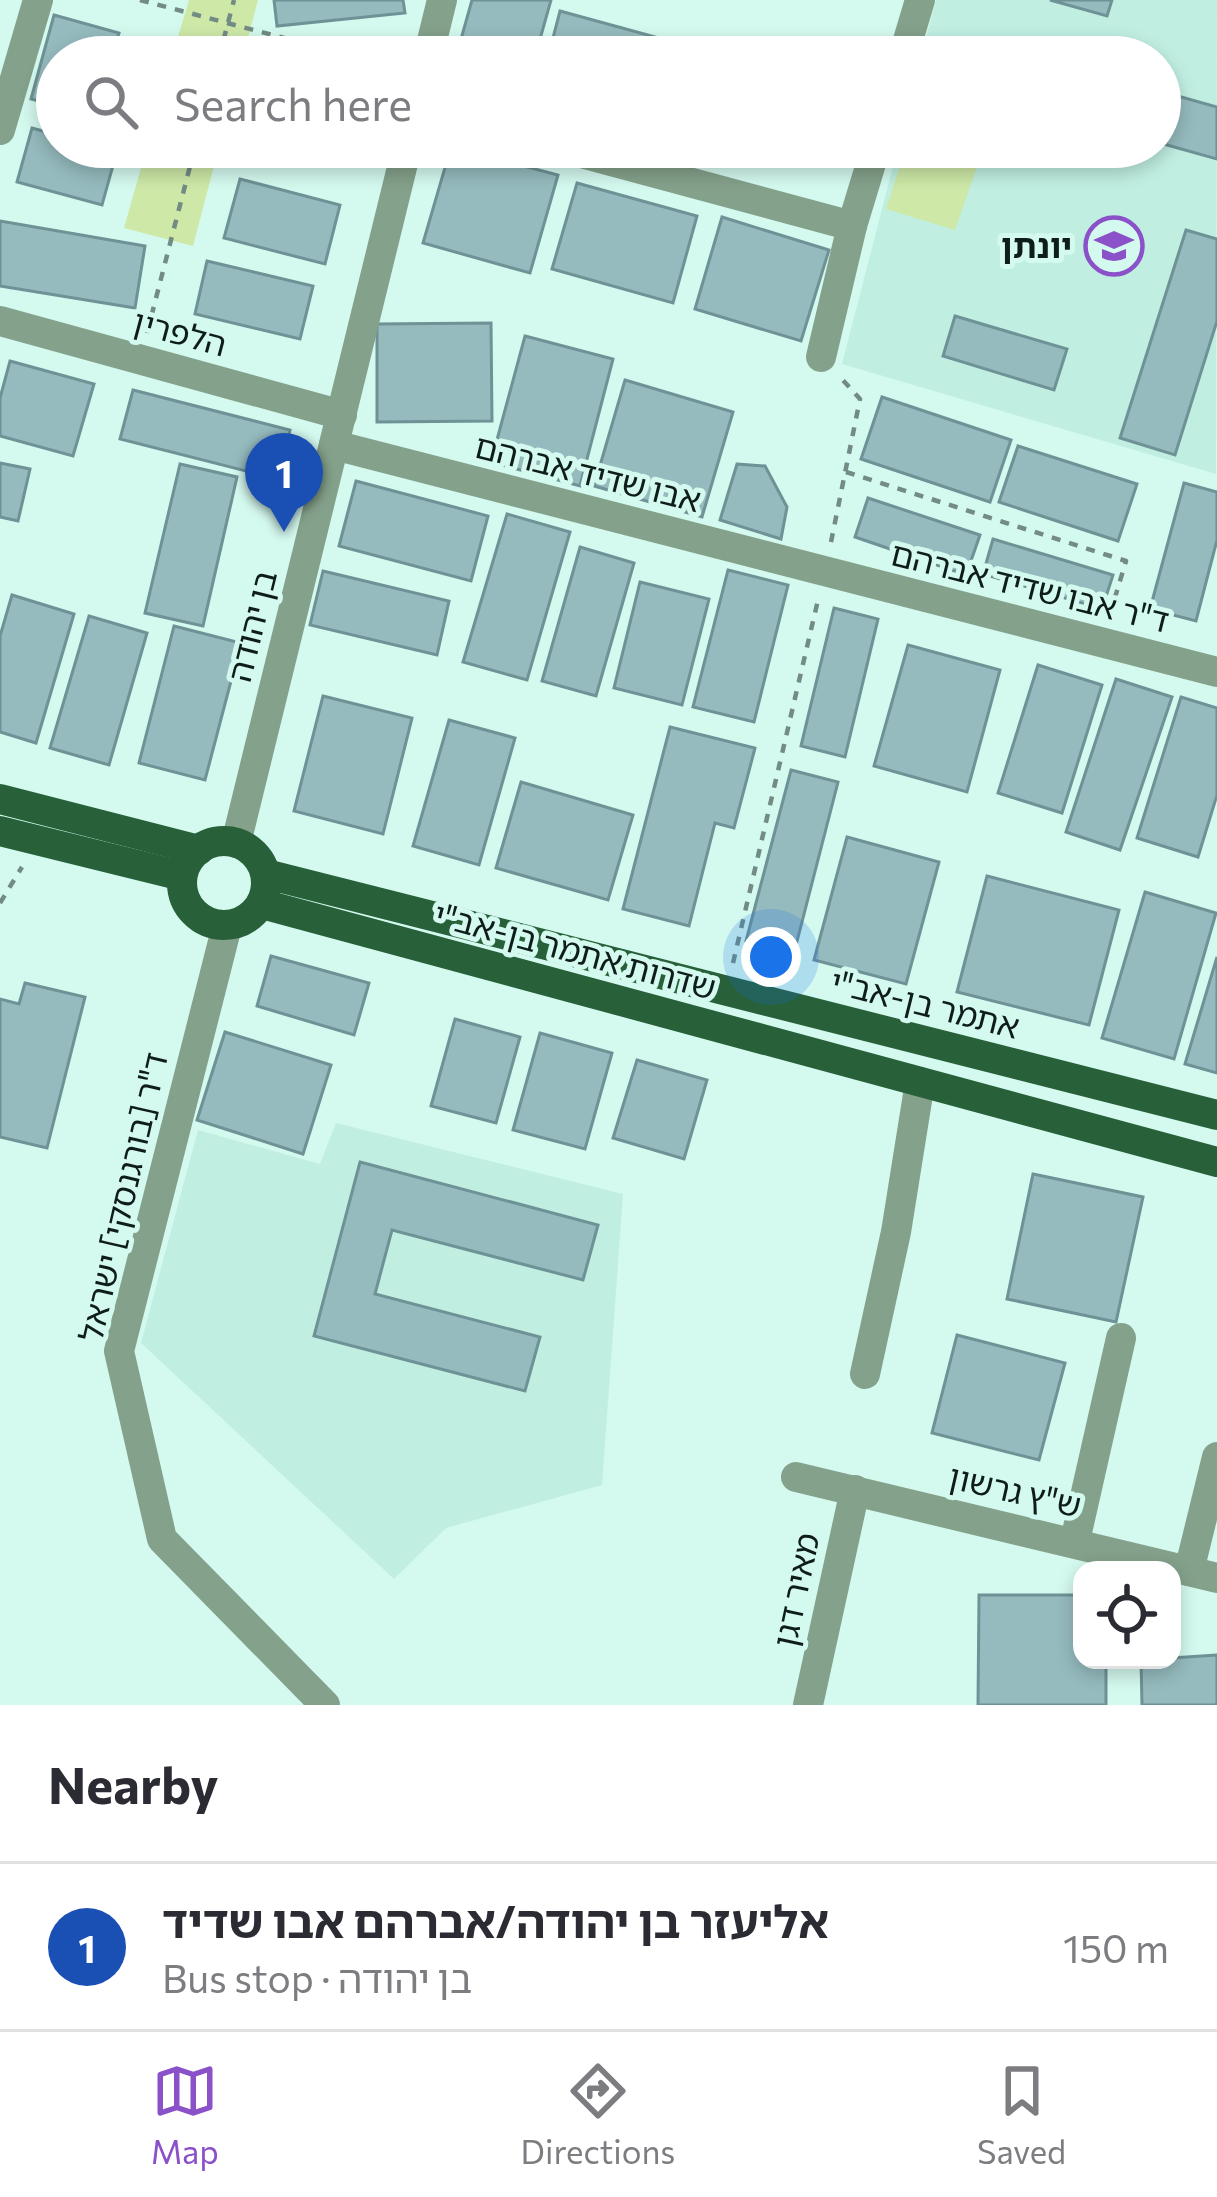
<!DOCTYPE html>
<html lang="en">
<head>
<meta charset="utf-8">
<style>
  body { margin:0; font-family:Commissioner,"Noto Sans Hebrew",sans-serif; background:#f2f2f3; color:#2b2b33 }
  .controls { position:absolute; right:36px; bottom:36px; display:grid; overflow:hidden; border-radius:24px; box-shadow:0 6px 18px #0003 }
  .controls button { width:108px; height:108px; display:grid; place-items:center; padding:0; border:0; border-bottom:3px solid #e1e1e2; background:#fff; color:#2b2b33; font:60px sans-serif }
  .you { position:absolute; left:771px; top:957px; width:42px; height:42px; margin:-30px; border:9px solid #fff; border-radius:50%; background:#1a73e8; box-shadow:0 0 0 18px #1a73e833 }
  .badge { display:grid; place-items:center; width:78px; height:78px; border-radius:50%; background:#8a51c8; color:#fff; font-size:39px; font-weight:700 }
  .pin { position:absolute; translate:-50% -99px; filter:drop-shadow(0 3px 6px #0008) }
  .pin::after { content:''; position:absolute; top:63px; width:42px; height:36px; background:inherit; clip-path:polygon(0 0,100% 0,50% 100%) }
  .list { margin:0; padding:0; list-style:none }
  h2 { display:flex; justify-content:space-between; align-items:center; height:156px; margin:0; padding:0 48px; font-size:51px }
  h2 small { font-size:39px; font-weight:400; color:#7c7c81 }
  .list li { display:grid; grid-template-columns:78px 1fr auto; gap:36px; align-items:center; box-sizing:border-box; height:168px; padding:0 48px; border-top:3px solid #e1e1e2 }
  .list b { display:block; font-size:45px; white-space:nowrap }
  .list p { margin:0; font-size:39px; white-space:nowrap; color:#7c7c81 }
  .list em { font-size:39px; font-style:normal; color:#7c7c81 }
  .icon { flex:none; width:66px; height:66px; fill:none; stroke:currentColor; stroke-width:2; stroke-linecap:round; stroke-linejoin:round }
  .map { position:relative; flex:none; width:1217px; height:1705px; overflow:hidden }
  .search { position:absolute; background:#fff; box-shadow:0 6px 18px #0003; left:36px; right:36px; top:36px; height:132px; display:flex; align-items:center; gap:30px; box-sizing:border-box; padding:0 42px; border-radius:66px; color:#7c7c81; font-size:45px }
  .sheet { height:324px; background:#fff }
  nav { display:flex; justify-content:space-around; align-items:center; box-sizing:border-box; height:168px; border-top:3px solid #e1e1e2; background:#fff; font-size:33px; color:#7c7c81 }
  nav a { display:grid; justify-items:center; gap:6px }
  nav .on { color:#8a51c8 }
  .map>svg:first-child { display:block }
</style>
</head>
<body>
<div class="map">
<svg width="1217" height="1705" viewBox="0 0 1217 1705">
  <rect width="100%" height="100%" fill="#d4f9ef"/>
  <g fill="#c0efe2">
    <polygon points="936,0 1217,0 1216,474 842,364 898,147 1160,147 1160,57 921,57"/>
    <polygon points="336,1123 623,1194 602,1485 446,1528 394,1579 141,1343 198,1130 320,1164"/>
  </g>
  <g fill="#cde8a7">
    <polygon points="189,0 258,0 243,57 172,57"/>
    <polygon points="147,147 219,147 193,246 124,228"/>
    <polygon points="906,147 984,147 955,230 886,209"/>
  </g>
  <g fill="#95bbbe" stroke="#6e9295" stroke-width="3">
    <polygon points="274,0 403,0 405,13 277,26"/>
    <polygon points="472,0 551,0 535,57 456,57"/>
    <polygon points="1050,0 1112,0 1107,16"/>
    <polygon points="560,11 670,41 666,57 548,57"/>
    <polygon points="54,15 119,33 112,57 57,57 57,106 31,99"/>
    <polygon points="1160,91 1217,107 1217,159 1160,143"/>
    <polygon points="32,128 57,135 57,147 102,147 117,151 102,205 17,182"/>
    <polygon points="303,147 370,147 366,162"/>
    <polygon points="451,147 558,175 530,273 423,243"/>
    <polygon points="748,147 793,147 790,159"/>
    <polygon points="240,179 340,205 325,264 224,238"/>
    <polygon points="577,183 697,216 673,303 552,269"/>
    <polygon points="722,217 829,250 801,341 695,309"/>
    <polygon points="0,221 145,246 135,308 0,286"/>
    <polygon points="1186,230 1217,239 1217,321 1175,455 1120,438"/>
    <polygon points="207,261 313,286 300,339 195,314"/>
    <polygon points="955,316 1067,349 1054,390 943,356"/>
    <polygon points="491,323 492,421 377,422 377,324"/>
    <polygon points="525,336 613,359 580,486 491,462"/>
    <polygon points="10,361 94,384 73,456 0,436 0,398"/>
    <polygon points="625,380 733,412 702,517 594,486"/>
    <polygon points="133,390 290,430 278,479 120,439"/>
    <polygon points="882,397 1011,440 990,502 861,459"/>
    <polygon points="1018,446 1137,484 1118,541 999,502"/>
    <polygon points="0,463 30,469 18,521 0,517"/>
    <polygon points="180,464 237,477 203,626 145,613"/>
    <polygon points="737,464 765,466 787,507 781,539 720,520"/>
    <polygon points="356,481 488,516 471,581 339,546"/>
    <polygon points="1184,483 1217,492 1217,540 1196,621 1150,609"/>
    <polygon points="868,498 980,535 966,575 855,537"/>
    <polygon points="507,514 570,532 527,680 463,662"/>
    <polygon points="993,539 1113,575 1102,609 983,574"/>
    <polygon points="580,547 634,563 596,696 542,681"/>
    <polygon points="728,570 788,585 754,722 693,707"/>
    <polygon points="323,571 449,601 437,655 310,625"/>
    <polygon points="640,582 709,599 682,705 614,688"/>
    <polygon points="12,595 74,614 36,743 0,732 0,636"/>
    <polygon points="834,608 878,619 845,757 801,746"/>
    <polygon points="89,616 147,633 109,765 50,748"/>
    <polygon points="174,626 241,643 205,780 139,763"/>
    <polygon points="908,645 1000,670 967,792 874,766"/>
    <polygon points="1038,665 1102,685 1062,813 998,793"/>
    <polygon points="1116,679 1172,697 1120,850 1066,832"/>
    <polygon points="323,696 412,718 383,834 294,811"/>
    <polygon points="1181,697 1217,708 1217,795 1198,857 1137,838"/>
    <polygon points="449,720 515,738 479,865 413,846"/>
    <polygon points="670,727 755,748 734,828 715,823 689,926 623,909"/>
    <polygon points="791,770 838,782 794,953 746,941"/>
    <polygon points="521,782 633,815 608,900 496,868"/>
    <polygon points="847,837 939,862 906,984 814,960"/>
    <polygon points="987,876 1119,910 1089,1025 957,992"/>
    <polygon points="1145,892 1216,913 1174,1059 1102,1038"/>
    <polygon points="271,956 369,983 354,1035 257,1006"/>
    <polygon points="1217,957 1217,1073 1185,1064"/>
    <polygon points="25,983 85,997 47,1148 0,1137 0,999 19,1004"/>
    <polygon points="455,1019 520,1037 496,1123 431,1106"/>
    <polygon points="225,1032 331,1065 303,1154 197,1120"/>
    <polygon points="540,1033 612,1053 585,1149 513,1130"/>
    <polygon points="637,1060 707,1080 684,1159 613,1138"/>
    <polygon points="360,1162 598,1225 583,1280 392,1230 375,1294 540,1337 525,1391 314,1336"/>
    <polygon points="1033,1174 1143,1197 1116,1322 1007,1299"/>
    <polygon points="957,1335 1065,1363 1039,1460 932,1433"/>
    <polygon points="979,1595 1082,1595 1082,1660 1106,1660 1106,1705 978,1705"/>
    <polygon points="1217,1655 1217,1705 1142,1705 1141,1660"/>
  </g>
  <g fill="none" stroke-linecap="round" stroke-linejoin="round">
    <g stroke="#728b85" stroke-width="4.5" stroke-dasharray="9 9" stroke-linecap="butt">
      <polyline points="140,0 356,57"/>
      <polyline points="219,57 234,0"/>
      <polyline points="147,333 195,147"/>
      <polyline points="846,472 1126,561 1110,614"/>
      <polyline points="831,542 860,399 841,378"/>
      <polyline points="0,903 22,867"/>
      <polyline points="733,963 818,600"/>
    </g>
    <g stroke="#84a18b" stroke-width="30">
      <polyline points="428,57 442,0"/>
      <polyline points="903,57 920,0"/>
      <polyline points="0,130 38,0"/>
      <polyline points="559,147 852,226"/>
      <polyline points="0,321 342,415"/>
      <polyline points="821,357 852,226 876,147"/>
      <polyline points="334,445 1217,672"/>
      <polyline points="236,843 407,147"/>
      <polyline points="227,926 119,1351 162,1539 325,1705"/>
      <polyline points="865,1374 896,1232 920,1082"/>
      <polyline points="796,1477 1217,1578"/>
      <polyline points="1075,1541 1121,1338"/>
      <polyline points="1189,1571 1217,1457"/>
      <polyline points="808,1705 855,1490"/>
    </g>
    <g stroke="#276039" stroke-width="30">
      <polyline points="0,799 199,850"/>
      <polyline points="0,831 182,876"/>
      <circle cx="224" cy="883" r="42"/>
      <polyline points="266,874 1217,1115"/>
      <polyline points="262,904 1217,1162"/>
    </g>
  </g>
  <defs>
    <g id="school-ring" transform="scale(3)"><circle r="9.5" fill="#d4f9ef" stroke="#8a51c8" stroke-width="1.5"/><path d="M0-5L7-2L0 1L-7-2ZM-4 1L0 2.5L4 1V4Q0 6-4 4Z" fill="#8a51c8"/></g>
  </defs>
  <g fill-rule="evenodd">
    <use href="#school-ring" x="1114" y="246"/>
  </g>
  <g text-anchor="middle" stroke-width="10" stroke-linejoin="round" paint-order="stroke">
    <g font-size="33" font-weight="bold" fill="#0f1d1a" stroke="#d4f9ef" text-anchor="end">
      <text x="1072" y="258">יונתן</text>
    </g>
    <g font-size="33" fill="#0f1d1a" stroke="#d4f9ef">
      <text transform="translate(180 333) rotate(15)" y="12">הלפרין</text>
      <text transform="translate(588 473) rotate(14)" y="12">אבו שדיד אברהם</text>
      <text transform="translate(1030 587) rotate(14)" y="12">ד"ר אבו שדיד אברהם</text>
      <text transform="translate(252 626) rotate(-76)" y="12">בן יהודה</text>
      <text transform="translate(575 951) rotate(15)" y="12">שדרות אתמר בן-אב"י</text>
      <text transform="translate(925 1004) rotate(14)" y="12">אתמר בן-אב"י</text>
      <text transform="translate(123 1197) rotate(-77)" y="12">ד"ר [בורגנסקי] ישראל</text>
      <text transform="translate(1015 1491) rotate(13)" y="12">ש"ץ גרשון</text>
      <text transform="translate(796 1590) rotate(-78)" y="12">מאיר דגן</text>
    </g>
  </g>
</svg>
<div class="controls">
<button><svg class="icon" aria-label="locate" viewBox="0 0 24 24"><circle cx="12" cy="12" r="6"/><path d="M12 2v4M12 18v4M2 12h4M18 12h4"/></svg></button>
</div>
<div class="you"></div>
<div class="pin badge" style="left:284px;top:532px;background:#1a4fb4">1</div>
<div class="search"><svg class="icon" aria-label="search" viewBox="0 0 24 24"><circle cx="10" cy="10" r="6"/><path d="M15 15l6 6"/></svg>Search here</div>
</div>
<section class="sheet">
<h2>Nearby<small></small></h2>
<ul class="list">
<li><span class="badge" style="background:#1a4fb4">1</span><div><b>אליעזר בן יהודה/אברהם אבו שדיד</b><p>Bus stop · בן יהודה</p></div><em>150 m</em></li>
</ul>
</section>
<nav>
<a class="on"><svg class="icon" aria-label="map" viewBox="0 0 24 24"><path d="M3 6l6-2 6 2 6-2v14l-6 2-6-2-6 2zM9 4v14M15 6v14"/></svg>Map</a>
<a><svg class="icon" aria-label="directions" viewBox="0 0 24 24"><path d="M12 3l9 9-9 9-9-9zM9 14v-3h6M13 9l2 2-2 2"/></svg>Directions</a>
<a><svg class="icon" aria-label="saved" viewBox="0 0 24 24"><path d="M7 4h10v16l-5-4-5 4z"/></svg>Saved</a>
</nav>
</body>
</html>
